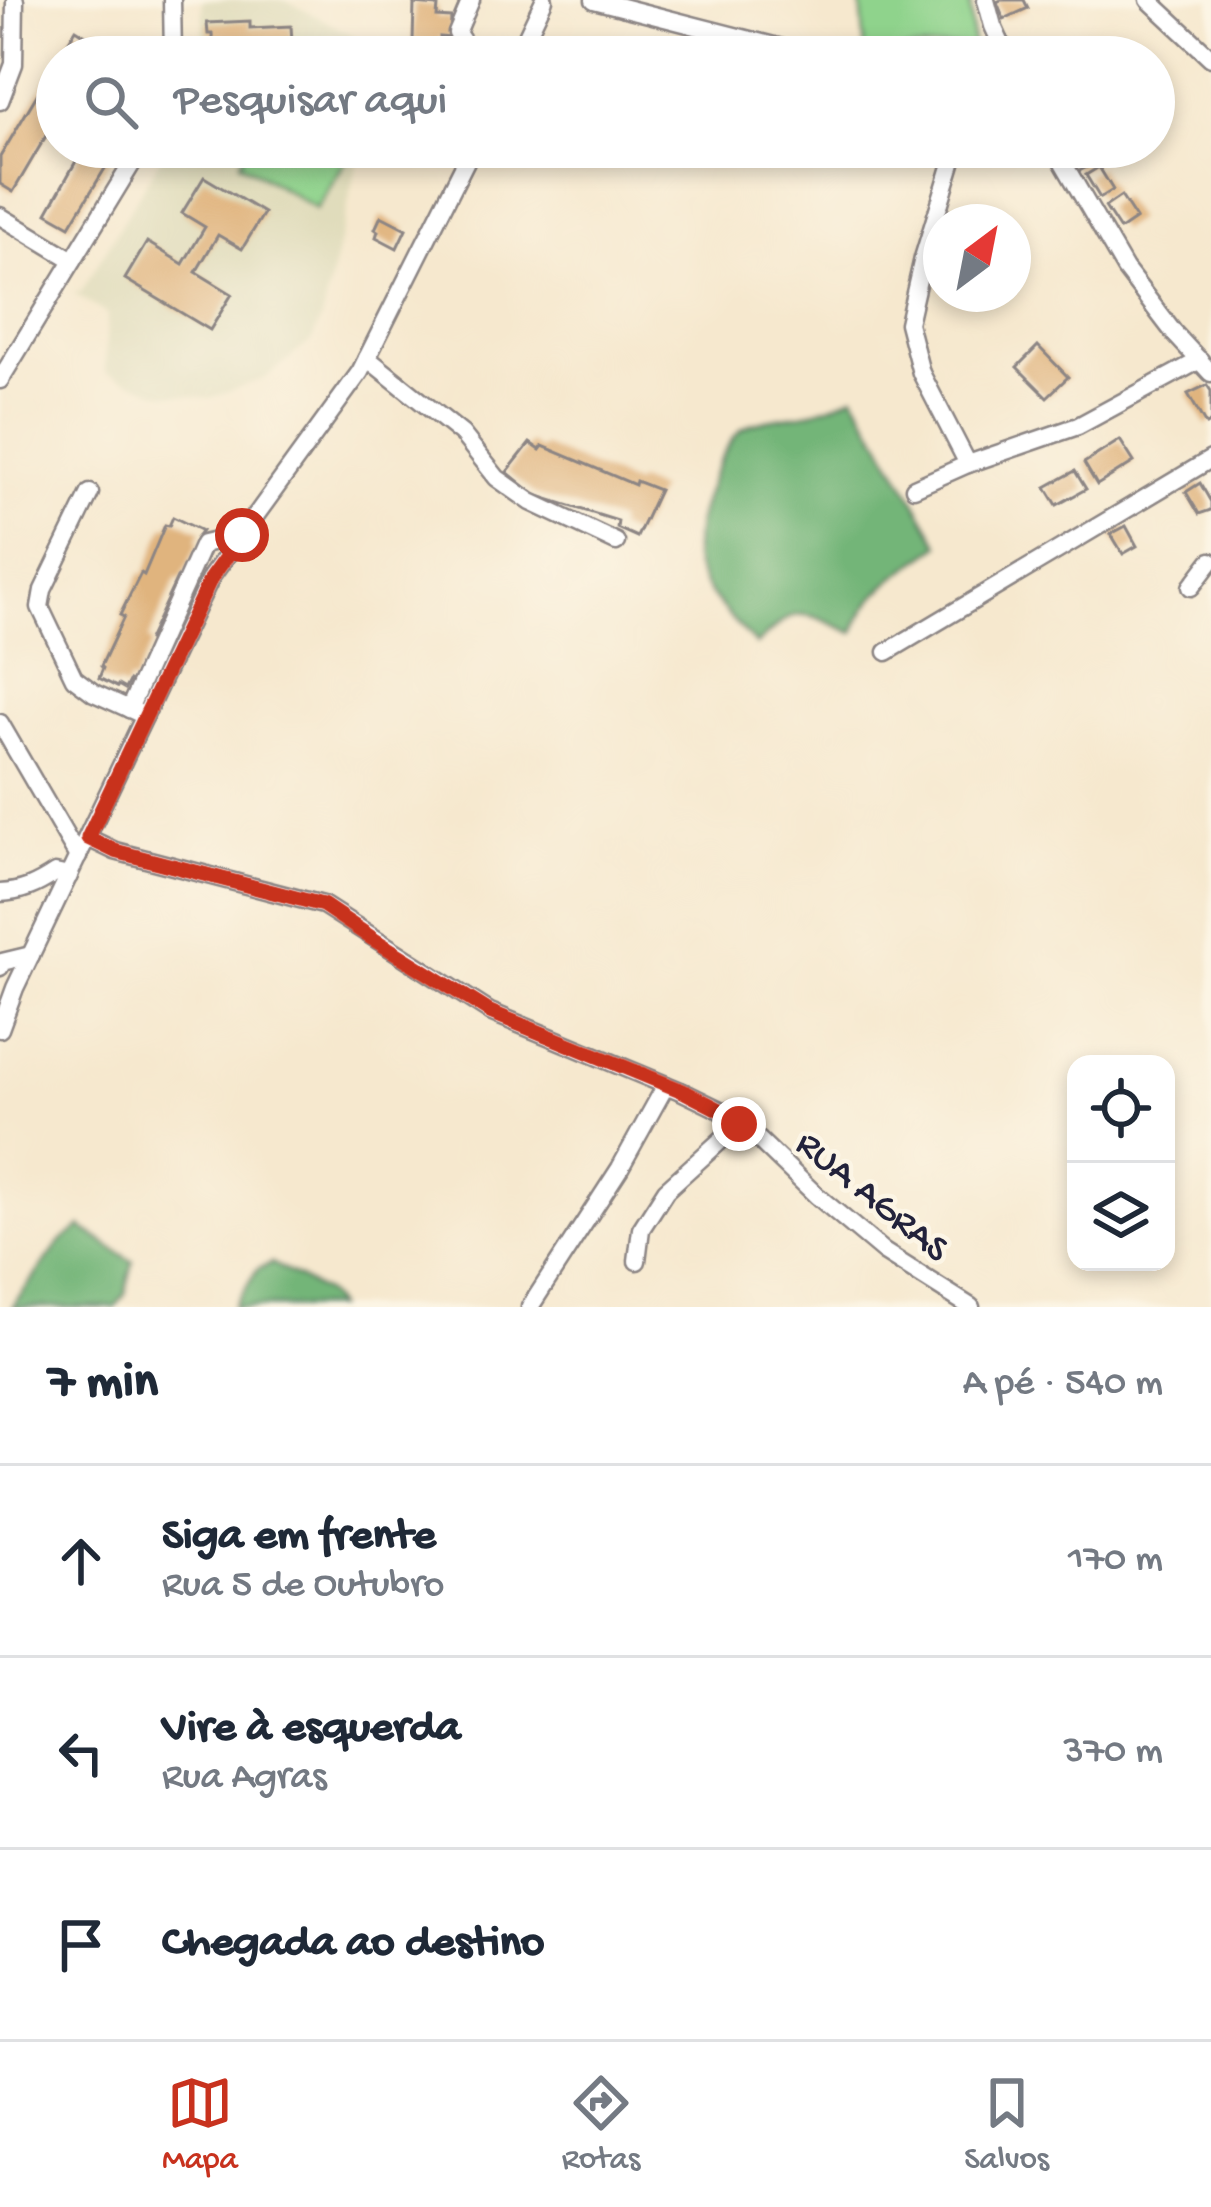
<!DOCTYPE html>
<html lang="pt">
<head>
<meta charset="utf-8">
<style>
  body { margin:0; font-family:"Gochi Hand",sans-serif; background:#f2f2f3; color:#1f2937 }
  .controls { position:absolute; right:36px; bottom:36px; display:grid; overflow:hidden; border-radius:24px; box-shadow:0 6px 18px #0003 }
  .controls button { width:108px; height:108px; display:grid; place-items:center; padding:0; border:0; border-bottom:3px solid #e0e1e3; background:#fff; color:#1f2937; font:60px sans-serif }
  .compass { position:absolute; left:923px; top:204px; width:108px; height:108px; border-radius:50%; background:#fff; box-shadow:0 6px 18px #0003; rotate:32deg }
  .stop { position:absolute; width:36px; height:36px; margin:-27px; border:9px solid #c8321e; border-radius:50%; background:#fff }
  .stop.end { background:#c8321e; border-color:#fff; box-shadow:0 3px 12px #0008 }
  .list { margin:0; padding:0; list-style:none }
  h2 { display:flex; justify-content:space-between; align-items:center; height:156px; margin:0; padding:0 48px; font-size:51px }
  h2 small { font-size:39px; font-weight:400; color:#747a83 }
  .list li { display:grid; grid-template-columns:78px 1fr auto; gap:36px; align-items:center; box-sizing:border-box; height:192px; padding:0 48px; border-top:3px solid #e0e1e3 }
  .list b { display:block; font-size:45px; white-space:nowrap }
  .list p { margin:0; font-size:39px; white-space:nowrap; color:#747a83 }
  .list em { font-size:39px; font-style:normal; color:#747a83 }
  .icon { flex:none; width:66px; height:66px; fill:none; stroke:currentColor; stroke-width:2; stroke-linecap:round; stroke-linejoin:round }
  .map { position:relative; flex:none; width:1211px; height:1307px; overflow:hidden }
  .search { position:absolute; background:#fff; box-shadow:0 6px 18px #0003; left:36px; right:36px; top:36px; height:132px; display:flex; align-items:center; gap:30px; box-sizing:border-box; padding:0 42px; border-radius:66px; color:#747a83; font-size:45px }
  .sheet { height:732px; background:#fff }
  nav { display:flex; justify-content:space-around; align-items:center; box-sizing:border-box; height:168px; border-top:3px solid #e0e1e3; background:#fff; font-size:33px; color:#747a83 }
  nav a { display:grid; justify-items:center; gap:6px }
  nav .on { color:#c8321e }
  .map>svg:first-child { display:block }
</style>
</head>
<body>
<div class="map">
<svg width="1211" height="1307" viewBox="0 0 1211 1307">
  <rect width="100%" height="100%" fill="#fcf5e5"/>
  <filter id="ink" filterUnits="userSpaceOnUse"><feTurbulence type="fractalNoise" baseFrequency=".00833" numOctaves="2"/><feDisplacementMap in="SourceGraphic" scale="24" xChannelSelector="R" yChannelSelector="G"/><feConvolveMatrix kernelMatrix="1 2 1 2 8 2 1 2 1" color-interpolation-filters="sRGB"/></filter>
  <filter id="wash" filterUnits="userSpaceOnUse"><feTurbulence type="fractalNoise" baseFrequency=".004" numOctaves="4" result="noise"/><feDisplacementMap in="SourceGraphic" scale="48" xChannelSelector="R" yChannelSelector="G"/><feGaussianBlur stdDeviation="2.7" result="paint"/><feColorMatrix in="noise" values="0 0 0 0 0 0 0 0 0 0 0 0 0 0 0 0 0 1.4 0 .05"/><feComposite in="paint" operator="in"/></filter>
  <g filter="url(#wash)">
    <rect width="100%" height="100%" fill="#f6e8ce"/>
    <g fill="#e0dcbb">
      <polygon points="202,0 285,0 358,38 349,57 204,57"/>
      <polygon points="167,147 178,147 183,151 186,147 355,147 359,157 321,319 312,340 264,379 211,398 161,393 105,372 107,314 73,293 81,292"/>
    </g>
    <g fill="#8fd38c" stroke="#587a64" stroke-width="3">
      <polygon points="861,0 970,0 973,46 865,53"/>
      <polygon points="249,147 331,147 348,157 316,209 240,162"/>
    </g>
    <g fill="#73b578" stroke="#4a6c5a" stroke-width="3">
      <path d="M 854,395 L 940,545 C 906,569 867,591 854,633 C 800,611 801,602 756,645 C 738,625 700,590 695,563 C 688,533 716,454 739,432 C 753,418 791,418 810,412 C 825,408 840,402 854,395 Z"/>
      <polygon points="81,1227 133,1262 125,1294 116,1307 12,1307 62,1240"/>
      <polygon points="272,1263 325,1293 336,1307 233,1307 258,1269"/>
    </g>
    <g id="blocks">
      <g fill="#e0b47e">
        <polygon points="1001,0 1024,0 1028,8 1004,19 997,2"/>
        <polygon points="414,4 438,6 437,17 451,18 450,38 440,37 440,41 429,44 413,42"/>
        <polygon points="250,21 250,28 291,26 293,57 213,57 212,34 208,34 207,23"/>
        <polygon points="76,29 100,44 93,57 59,57"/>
        <polygon points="57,61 57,117 13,192 0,184 0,157"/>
        <polygon points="84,147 118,147 70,226 47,213"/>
        <polygon points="1073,147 1086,147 1095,163 1077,172 1066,151"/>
        <polygon points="1099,167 1113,190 1100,198 1086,175"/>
        <polygon points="204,177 264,213 242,249 218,235 196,272 232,294 210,330 125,279 147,242 183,264 205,227 182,213"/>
        <polygon points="1121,196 1136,219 1120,230 1105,207"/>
        <polygon points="381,216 406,229 397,248 376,237 378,231 375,229"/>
        <polygon points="1038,346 1068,377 1047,397 1017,367"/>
        <polygon points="1207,385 1211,391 1211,422 1206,425 1188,394"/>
        <polygon points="1120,440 1134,462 1097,485 1084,463"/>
        <polygon points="530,443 540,450 543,446 635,485 636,481 659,490 637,537 617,528 618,521 535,495 507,472"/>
        <polygon points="1075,471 1086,489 1057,505 1046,487"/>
        <polygon points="1200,483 1211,502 1211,510 1199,514 1186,492"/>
        <polygon points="173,517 202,531 196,539 199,541 181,579 177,578 148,640 152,643 133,683 129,681 125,689 118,685 117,687 99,678 103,668 101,666 124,617 120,615 141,573 144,575 165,525 169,526"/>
        <polygon points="1126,526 1137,546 1123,554 1111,534"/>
      </g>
    </g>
  </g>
  <g filter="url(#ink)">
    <use href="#blocks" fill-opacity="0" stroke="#8c8584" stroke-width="3"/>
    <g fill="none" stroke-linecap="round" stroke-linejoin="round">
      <g stroke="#8c8584" stroke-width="21">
        <g id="minor">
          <polyline points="172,0 173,57"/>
          <polyline points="471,0 457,33 465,45 489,57"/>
          <polyline points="594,0 817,57"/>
          <polyline points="986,0 993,26 1007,57"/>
          <polyline points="1149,0 1211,58"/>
          <polyline points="517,57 544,0"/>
          <polyline points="0,101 14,64 15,0"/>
          <polyline points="957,147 923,258 908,323 921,373 968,464"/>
          <polyline points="1054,147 1125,269 1174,333 1211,373"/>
          <polyline points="0,216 73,260"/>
          <polyline points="367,358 462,434 497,478 531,502 616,542"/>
          <polyline points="0,380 142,147"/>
          <polyline points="914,488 968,464 1078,426 1200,360"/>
          <polyline points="90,493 43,590 40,607 74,678 94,693 145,716"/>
          <polyline points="1191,587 1211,561"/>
          <polyline points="887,652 1211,459"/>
          <polyline points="129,709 203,544 242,535"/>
          <polyline points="0,723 78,857"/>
          <polyline points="88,838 115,851 323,905 490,1012 683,1092 722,1111 759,1140 816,1195 884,1252 971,1307"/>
          <path d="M 0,893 C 22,892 37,885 55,873 L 69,876"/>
          <polyline points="0,967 2,962 31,955"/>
          <polyline points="0,1029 15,988 211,577 360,372 473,147"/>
          <polyline points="637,1261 641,1229 666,1190 739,1124"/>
          <polyline points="530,1307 620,1168 666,1085"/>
        </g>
      </g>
      <use href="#minor" stroke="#fff" stroke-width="16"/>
    </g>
  </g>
  <g fill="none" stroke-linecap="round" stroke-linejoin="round" filter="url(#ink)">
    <polyline stroke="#c8321e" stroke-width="15" points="242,535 211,578 88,838 115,851 323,905 373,939 490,1012 683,1091 722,1111 739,1124"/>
  </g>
  <g text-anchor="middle" stroke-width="9" stroke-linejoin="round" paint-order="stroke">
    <g font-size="39" fill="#22223b" stroke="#fcf5e5">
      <text transform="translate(875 1193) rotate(39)" y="14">RUA AGRAS</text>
    </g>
  </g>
</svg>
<div class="controls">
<button><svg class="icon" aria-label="locate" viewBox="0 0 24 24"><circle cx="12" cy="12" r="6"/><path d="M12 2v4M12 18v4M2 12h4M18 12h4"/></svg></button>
<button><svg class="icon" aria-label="layers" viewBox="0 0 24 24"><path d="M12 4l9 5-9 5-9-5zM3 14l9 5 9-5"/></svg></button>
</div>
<svg class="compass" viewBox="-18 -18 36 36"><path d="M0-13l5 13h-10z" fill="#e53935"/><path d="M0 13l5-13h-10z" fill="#747a83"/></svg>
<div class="stop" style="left:242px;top:535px"></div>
<div class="stop end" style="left:739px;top:1124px"></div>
<div class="search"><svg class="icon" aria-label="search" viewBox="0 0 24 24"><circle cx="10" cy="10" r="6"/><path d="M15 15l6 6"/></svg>Pesquisar aqui</div>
</div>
<section class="sheet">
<h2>7 min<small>A pé · 540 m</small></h2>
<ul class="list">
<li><svg class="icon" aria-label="ahead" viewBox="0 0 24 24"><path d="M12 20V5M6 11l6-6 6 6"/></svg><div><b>Siga em frente</b><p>Rua 5 de Outubro</p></div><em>170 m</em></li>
<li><svg class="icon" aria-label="left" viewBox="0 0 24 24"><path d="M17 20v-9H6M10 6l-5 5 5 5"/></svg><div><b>Vire à esquerda</b><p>Rua Agras</p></div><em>370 m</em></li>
<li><svg class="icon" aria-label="arrive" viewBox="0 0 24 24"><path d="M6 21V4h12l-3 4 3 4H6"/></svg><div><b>Chegada ao destino</b></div></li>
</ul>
</section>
<nav>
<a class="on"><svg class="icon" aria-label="map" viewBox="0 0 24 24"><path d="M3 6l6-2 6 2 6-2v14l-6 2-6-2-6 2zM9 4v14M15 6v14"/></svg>Mapa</a>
<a><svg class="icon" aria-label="directions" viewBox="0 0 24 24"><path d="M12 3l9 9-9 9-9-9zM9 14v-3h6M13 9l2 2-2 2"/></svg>Rotas</a>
<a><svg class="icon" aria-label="saved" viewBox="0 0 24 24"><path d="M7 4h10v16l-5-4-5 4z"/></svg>Salvos</a>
</nav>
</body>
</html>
